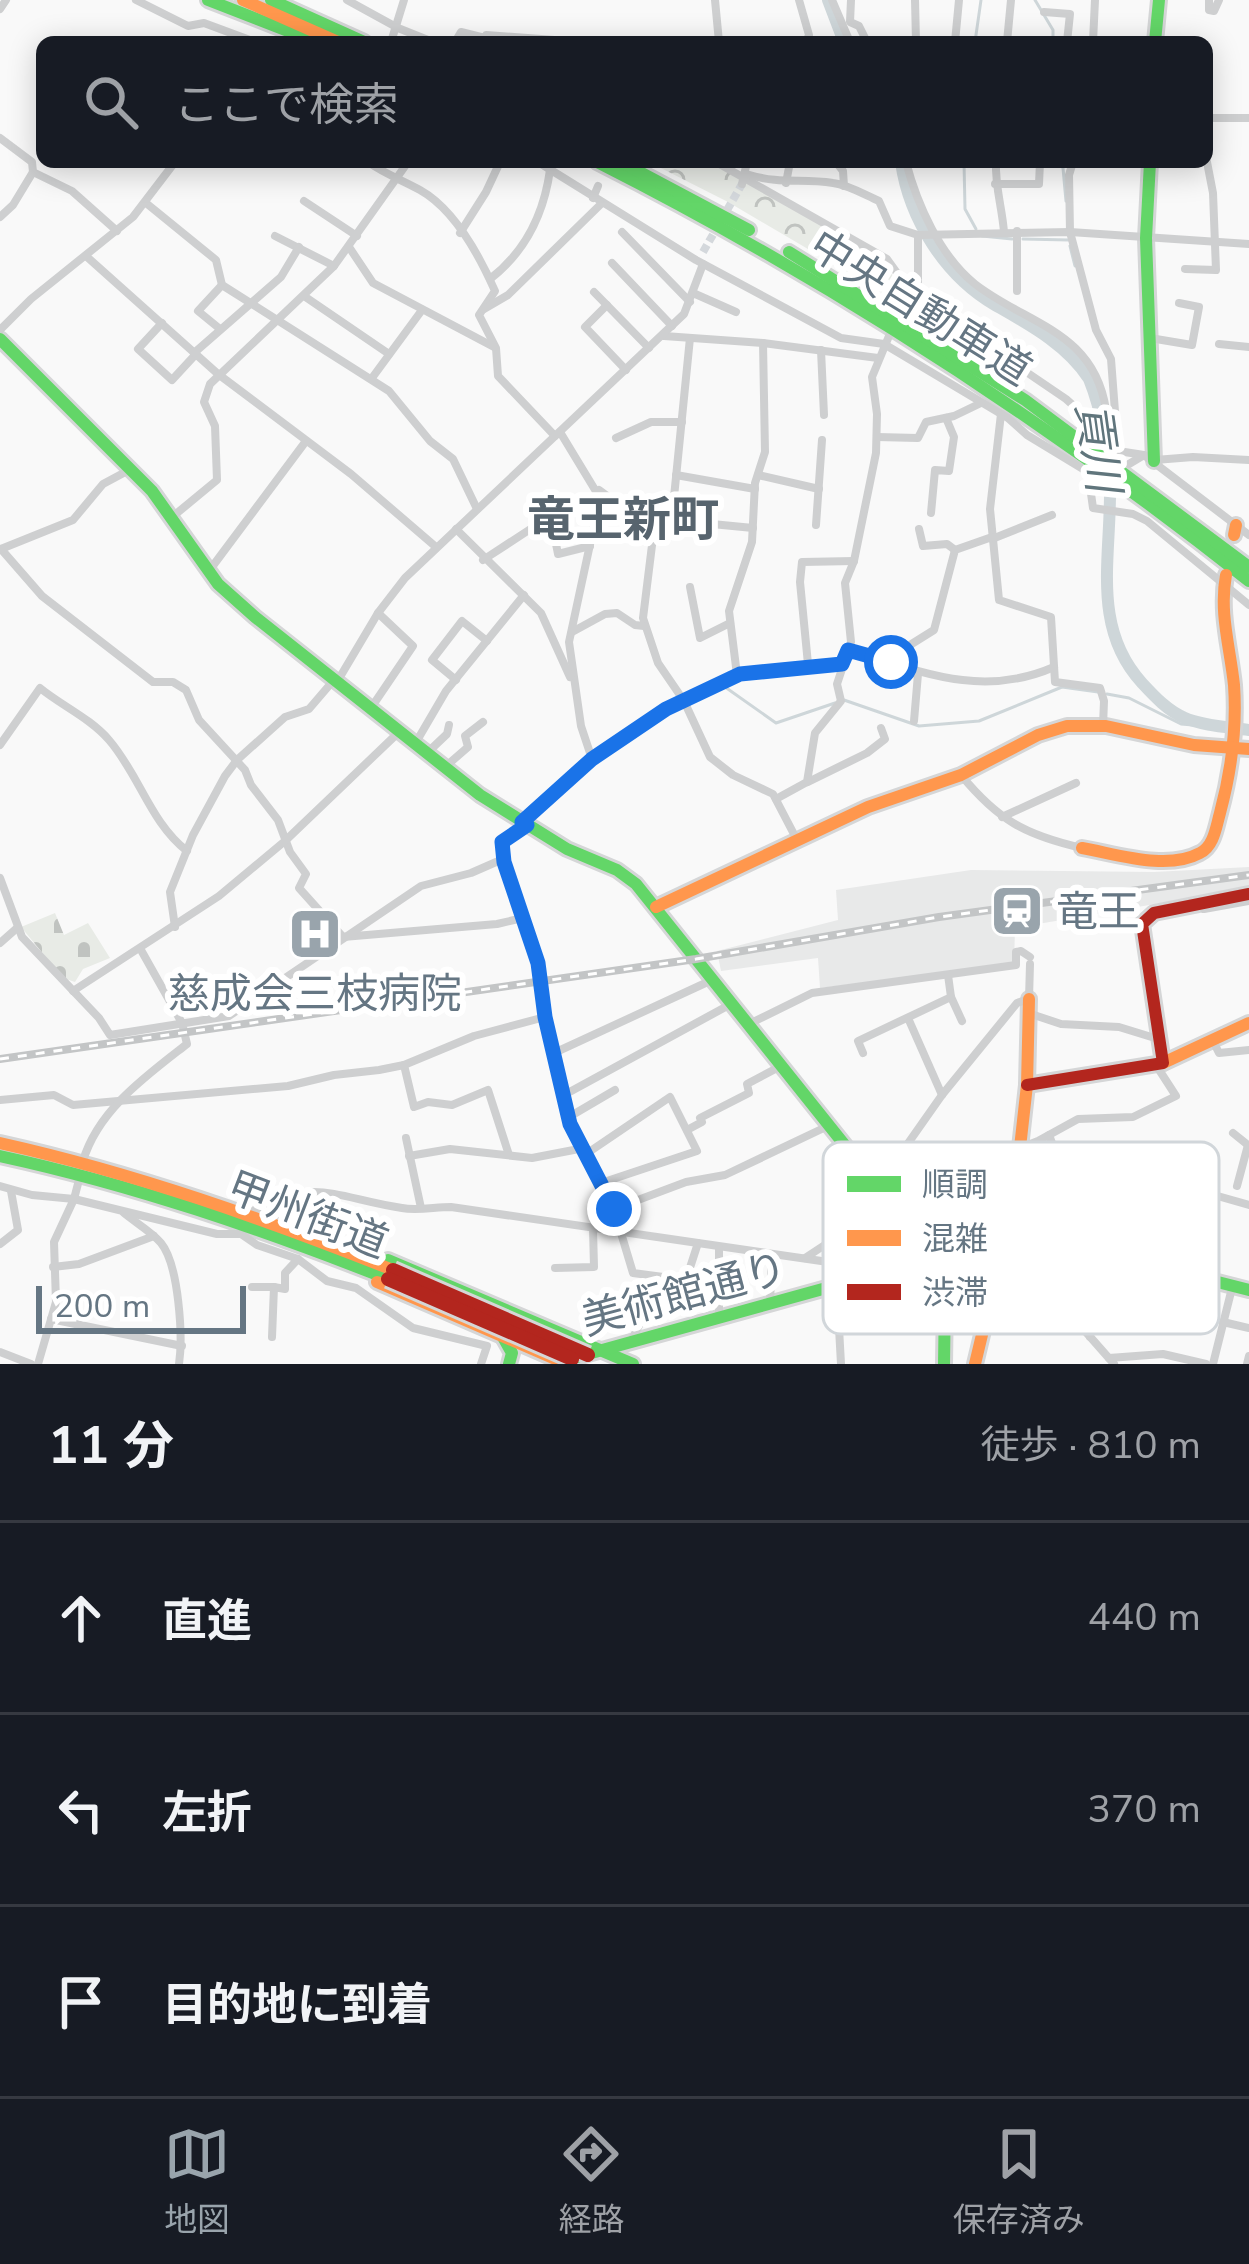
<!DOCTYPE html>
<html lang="ja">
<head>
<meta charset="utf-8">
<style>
  body { margin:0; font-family:"Nunito Sans","Noto Sans JP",sans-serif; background:#20242c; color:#f1f3f6 }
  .scale { position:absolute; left:36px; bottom:30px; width:210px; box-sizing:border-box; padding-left:12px; border:6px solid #657683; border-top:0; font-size:33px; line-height:42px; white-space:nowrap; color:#657683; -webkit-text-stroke:9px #fff; paint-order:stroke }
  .stop { position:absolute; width:36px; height:36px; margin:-27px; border:9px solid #1a73e8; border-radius:50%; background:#fff }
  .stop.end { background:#1a73e8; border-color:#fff; box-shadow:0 3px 12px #0008 }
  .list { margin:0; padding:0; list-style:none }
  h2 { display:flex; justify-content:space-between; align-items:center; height:156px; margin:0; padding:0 48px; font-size:51px }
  h2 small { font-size:39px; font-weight:400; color:#9ea1a6 }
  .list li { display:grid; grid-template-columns:78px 1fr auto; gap:36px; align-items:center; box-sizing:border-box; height:192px; padding:0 48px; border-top:3px solid #363941 }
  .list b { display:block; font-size:45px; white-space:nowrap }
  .list em { font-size:39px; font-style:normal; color:#9ea1a6 }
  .icon { flex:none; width:66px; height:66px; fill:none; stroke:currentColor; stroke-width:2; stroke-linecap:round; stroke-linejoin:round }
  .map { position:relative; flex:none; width:1249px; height:1364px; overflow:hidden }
  .search { position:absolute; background:#171b24; box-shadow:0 6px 30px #0003; left:36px; right:36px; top:36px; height:132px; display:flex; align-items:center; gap:30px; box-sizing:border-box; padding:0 42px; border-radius:18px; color:#9ea1a6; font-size:45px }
  .sheet { height:732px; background:#171b24 }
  nav { display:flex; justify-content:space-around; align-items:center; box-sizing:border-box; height:168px; border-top:3px solid #363941; background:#171b24; font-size:33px; color:#9ea1a6 }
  nav a { display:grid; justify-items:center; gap:6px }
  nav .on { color:#99a4ac }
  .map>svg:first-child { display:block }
</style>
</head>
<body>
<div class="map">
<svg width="1249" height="1364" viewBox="0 0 1249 1364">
  <defs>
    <pattern id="forest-crowns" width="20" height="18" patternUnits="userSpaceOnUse" patternTransform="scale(3)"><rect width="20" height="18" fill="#e8ebe6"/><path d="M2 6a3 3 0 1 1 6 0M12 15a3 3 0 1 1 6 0" fill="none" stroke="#c0c3c0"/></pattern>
    <pattern id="cemetery-stones" width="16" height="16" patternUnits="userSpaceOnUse" patternTransform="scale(3)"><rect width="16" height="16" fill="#e8ebe6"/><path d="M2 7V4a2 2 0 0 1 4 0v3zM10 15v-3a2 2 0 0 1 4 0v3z" fill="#c0c3c0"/></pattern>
  </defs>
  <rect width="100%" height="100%" fill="#f9f9f9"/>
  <polygon fill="#e8e9e9" points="1249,867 1249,888 1015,928 1014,964 820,988 818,958 721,971 717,951 838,920 836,890 971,870 1154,872"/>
  <polygon fill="url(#forest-crowns)" points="649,162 710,162 726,169 881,259 903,290 893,299 728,202"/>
  <polygon fill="url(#cemetery-stones)" points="55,913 64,935 88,923 110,958 83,969 75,982 63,978 21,927"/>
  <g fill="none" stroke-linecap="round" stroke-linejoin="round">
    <g stroke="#ced6d9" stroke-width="3">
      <polyline points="1035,0 1053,30 1053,42"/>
      <polyline points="975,42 981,0"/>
      <polyline points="964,162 965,209 976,229"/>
      <polyline points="1058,162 1063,168 1066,201"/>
      <polyline points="982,236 1012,239"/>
      <polyline points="1023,239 1069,240"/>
      <polyline points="1070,246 1075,266"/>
      <polyline points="725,687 776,723 835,703"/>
      <polyline points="1107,694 1129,698 1181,724 1228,728"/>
      <polyline points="844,700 919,726 979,721 1062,687 1098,692"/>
    </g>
    <g stroke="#ced6d9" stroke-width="12">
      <polyline points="828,0 844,42"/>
      <path d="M 901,162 C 909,219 945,276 995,305 C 1030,325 1067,345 1089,379 C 1102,411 1109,454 1110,488 C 1111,558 1091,627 1142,683 C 1155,697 1168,711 1185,718 C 1204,726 1229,727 1249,730"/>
    </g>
    <polyline stroke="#d4d8dc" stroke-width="8" stroke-dasharray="8 4" stroke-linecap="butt" points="703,252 742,184"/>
    <g stroke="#d5d6d7" stroke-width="18">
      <g id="fast">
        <polyline points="208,0 316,42"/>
        <polyline points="271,0 364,42"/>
        <polyline points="1155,42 1159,0"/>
        <path d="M 597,162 C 830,280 1044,419 1249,581"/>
        <polyline points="621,162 749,230"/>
        <polyline points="1150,162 1146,238 1154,461"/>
        <polyline points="789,252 1025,400 1249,567"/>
        <polyline points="0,339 152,491 218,584 255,617 480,795 567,849 617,870 636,884 935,1258 945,1296 944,1364"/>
        <path d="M 0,1156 C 134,1185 261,1229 388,1279"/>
        <polyline points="388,1260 633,1364"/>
        <polyline points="503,1337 512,1353 509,1364"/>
        <polyline points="577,1357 935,1258 1087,1261 1178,1272 1249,1290"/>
      </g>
    </g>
    <g stroke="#d5d6d7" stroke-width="18">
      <g id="slow">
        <polyline points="243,0 338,42"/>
        <polyline points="1234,535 1236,525"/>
        <path d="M 1082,848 C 1117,854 1167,871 1200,853 C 1214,846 1216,827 1220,813 C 1231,772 1237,728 1234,685 C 1230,647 1219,613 1226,575"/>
        <polyline points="656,907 868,807 961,775 1038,735 1067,726 1106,726 1194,745 1249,749"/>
        <polyline points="1163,1063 1249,1023"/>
        <path d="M 0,1143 C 135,1173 264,1219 393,1270"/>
        <polyline points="377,1282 560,1361"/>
        <polyline points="975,1364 1014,1201 1027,1085 1029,999"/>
      </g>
    </g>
    <g stroke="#d5d6d7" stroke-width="18">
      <polyline id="jam" points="1027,1085 1163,1063 1142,924 1154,913 1249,894"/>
    </g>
    <g stroke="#cecfd0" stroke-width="8">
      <polyline points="136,0 188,26 204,23 255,42"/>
      <polyline points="347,0 398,28 433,42"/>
      <polyline points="715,0 719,42"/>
      <polyline points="799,0 809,35 806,42"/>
      <polyline points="832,0 850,42"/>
      <polyline points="851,0 850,22 859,26 867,42"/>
      <polyline points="915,0 916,42"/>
      <polyline points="1209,0 1209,10 1214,11 1219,0"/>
      <polyline points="0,9 6,0"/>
      <polyline points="1044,12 1070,14 1067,42"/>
      <polyline points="391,42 404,0"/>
      <polyline points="455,42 461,32 485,38 486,35 581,42"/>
      <polyline points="955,42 959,0"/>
      <polyline points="1007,42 1011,0"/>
      <polyline points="1093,42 1095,0"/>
      <polyline points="1207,118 1249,118"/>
      <polyline points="0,138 32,162 33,172 72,191 117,231"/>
      <path d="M 368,162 C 385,174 402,180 420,190 C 454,209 480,257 495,291 L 479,315 L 496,348 L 498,376 L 555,436"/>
      <polyline points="538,162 696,260 841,338 884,344 1008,418 1027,435 1088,472 1093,508 1133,514 1147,521 1249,605"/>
      <polyline points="716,162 887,259 913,295 1066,399 1085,416 1088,433"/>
      <polyline points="836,162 843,171 844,186"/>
      <path d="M 906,162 C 917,204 940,256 975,284 C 1028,325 1094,331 1106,410"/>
      <path d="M 996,162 C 995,187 1002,207 1004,232"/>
      <polyline points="1073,162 1069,175 1070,232 1096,330 1111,359 1118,451 1144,455"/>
      <path d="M 746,174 C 782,185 800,178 833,183 C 849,185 865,195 879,201 L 890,226 L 918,235 L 1070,232 L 1249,244"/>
      <polyline points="786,183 790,162"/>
      <polyline points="742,184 747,162"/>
      <polyline points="995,184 1039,184 1040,162"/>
      <polyline points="593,198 598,186"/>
      <polyline points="304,201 357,236"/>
      <polyline points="146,203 216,260 222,285 389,391 430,441 453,459 477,509"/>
      <polyline points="0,217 13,205 33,172"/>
      <polyline points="622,232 690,302"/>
      <polyline points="460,233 486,192 500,162"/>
      <polyline points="275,236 334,266"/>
      <polyline points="349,247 373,283 494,347"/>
      <polyline points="86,256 218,374 351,474 436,547"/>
      <polyline points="612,263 672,326"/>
      <polyline points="1185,269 1216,270 1213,193 1207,162"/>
      <path d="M 490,279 C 525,252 544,213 550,170"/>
      <polyline points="1017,291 1017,231"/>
      <polyline points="594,292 649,348"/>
      <polyline points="693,293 736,312"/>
      <polyline points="304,296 389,354"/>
      <polyline points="607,305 585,327 626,370"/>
      <polyline points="484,309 508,295 601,204"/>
      <polyline points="906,309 918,288 918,235"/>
      <polyline points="162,323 138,349 172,380 196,354"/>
      <polyline points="220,329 198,311 222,285"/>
      <polyline points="0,330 31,299 133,217 175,162"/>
      <polyline points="664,336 763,343 878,358"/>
      <polyline points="1150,338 1192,345 1199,307 1179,303"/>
      <polyline points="1219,344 1249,347"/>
      <polyline points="821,350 824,415"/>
      <polyline points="194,353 281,277 299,247"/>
      <polyline points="372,378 422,310"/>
      <polyline points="1001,414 990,509 999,600 1051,617 1055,682 1100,688 1104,701 1103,726"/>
      <polyline points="560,432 600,498 569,642 581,726 592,759"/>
      <polyline points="877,437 918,438 926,422 954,416 981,403"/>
      <polyline points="616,438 651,422 682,422"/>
      <polyline points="1155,460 1193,457 1249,460"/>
      <polyline points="1129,464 1144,455 1249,535"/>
      <polyline points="676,475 755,489"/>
      <polyline points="758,475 819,489"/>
      <polyline points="599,490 636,517 671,527 690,338"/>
      <polyline points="674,507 712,524 753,528"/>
      <polyline points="931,513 935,470 949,471 954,437 946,418"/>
      <polyline points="171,518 217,480 215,426 204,402 210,384 334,266 408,162"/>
      <polyline points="655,521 643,618 658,663 684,701 710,757 733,775 773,794 797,840"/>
      <polyline points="816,525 822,440"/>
      <polyline points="456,529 541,613 570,677"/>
      <polyline points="919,529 923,546 947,544 955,550"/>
      <polyline points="555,539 558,554 590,546"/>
      <polyline points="992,539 1052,515"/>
      <polyline points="1,549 42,596 153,682 173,682 186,690 199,720 245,770 251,785 278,820 290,852 306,874 299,888 343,937 497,924 523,918"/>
      <polyline points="1,549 73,520 103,484 131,469"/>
      <polyline points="483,560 532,528"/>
      <polyline points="209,571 306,441"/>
      <polyline points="690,587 700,638 730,623"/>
      <polyline points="572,632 605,614 617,613 635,625 644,626"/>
      <path d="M 848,649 C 919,671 981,699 1054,667"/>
      <polyline points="886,660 934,630 955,550 992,537"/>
      <polyline points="808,664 800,582 802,562 854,561"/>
      <polyline points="737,675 729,611 752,542 755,483 765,452 763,343"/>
      <polyline points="456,680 432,660 462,621 487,641"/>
      <polyline points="337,682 378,613 405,578 684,314 703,264"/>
      <polyline points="371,708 413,646 378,613"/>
      <polyline points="914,721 918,674"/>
      <polyline points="415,744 446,691 524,595"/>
      <path d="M 0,745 L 40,688 C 62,706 90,718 109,740 C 140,776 150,822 187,851"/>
      <polyline points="427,753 447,734 449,725"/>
      <polyline points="445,767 468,747 465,736 483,722"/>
      <path d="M 961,775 C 998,820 1025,835 1082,848"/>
      <polyline points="808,782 867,753 885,739 881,728"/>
      <polyline points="776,799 807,782 815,733 841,701 837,684 851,642 845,583 854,561 876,453 877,414 872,377 889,336"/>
      <polyline points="1002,817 1076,783"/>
      <polyline points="523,821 592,759 666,709 740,674 842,664"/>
      <polyline points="527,825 502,842 504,862 538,963 545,1017 570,1124 612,1203 633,1273 686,1280 698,1243"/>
      <polyline points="0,878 22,937 99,1018 110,1035 229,1016 421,886 471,873 503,859"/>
      <polyline points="1203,903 1204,909 1249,901"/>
      <polyline points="175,927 170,892 193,835 225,776 237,760 285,717 309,709 333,681"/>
      <polyline points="0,943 17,928"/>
      <polyline points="73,991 219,896 285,841 399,732"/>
      <polyline points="951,997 962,1021"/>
      <polyline points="1028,1013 1061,1024 1119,1027 1158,1039"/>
      <polyline points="908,1018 942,1095"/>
      <polyline points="749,1024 812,993 1016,965 1016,952 1021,951 1030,957"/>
      <polyline points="1213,1041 1219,1053 1249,1050"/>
      <polyline points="554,1053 712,980"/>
      <polyline points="863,1053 858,1041 951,997 948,975"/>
      <polyline points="404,1065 414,1107 428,1102 452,1105 488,1090 509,1155"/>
      <polyline points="564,1095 731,1004"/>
      <polyline points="0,1100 54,1095 73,1105 288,1086 334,1075 379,1070 404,1065 474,1036 545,1017"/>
      <polyline points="569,1117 615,1090"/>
      <polyline points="687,1130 702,1122 700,1118 749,1093 747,1084 781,1066"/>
      <polyline points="1233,1133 1249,1146"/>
      <polyline points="1049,1135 1058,1159 1059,1194 1104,1209 1181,1191 1207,1193 1249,1205"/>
      <polyline points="406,1138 421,1208"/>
      <polyline points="586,1154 670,1097 697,1151 601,1183"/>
      <polyline points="409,1156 450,1149 532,1158 584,1148"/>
      <path d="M 83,1161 C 98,1110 146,1076 187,1044 L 182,1023 L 141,950"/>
      <polyline points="0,1186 32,1195 74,1199 217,1234 241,1234 257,1245 298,1259 327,1281 356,1288 413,1328 487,1346 481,1364"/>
      <polyline points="878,1186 942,1095 1017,1003 1029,999 1030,964"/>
      <polyline points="1237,1186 1248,1145"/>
      <polyline points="892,1204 946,1177 1038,1141 1078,1119 1133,1117 1176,1096 1156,1065"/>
      <polyline points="614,1209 686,1182 725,1175 828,1126"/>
      <path d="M 251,1212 C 313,1175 339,1199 402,1208 C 417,1211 435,1207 451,1207 L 842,1264 L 909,1226"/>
      <path d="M 124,1213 C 136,1223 152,1232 161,1243 C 179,1265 183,1337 179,1364"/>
      <polyline points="0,1244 18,1230 11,1191"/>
      <polyline points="719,1247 719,1317"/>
      <polyline points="805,1258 890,1202"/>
      <polyline points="53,1267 79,1264 154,1236"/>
      <polyline points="555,1268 594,1267 593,1229"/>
      <polyline points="252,1287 274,1287"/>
      <polyline points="597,1303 632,1311 641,1322 632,1339"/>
      <polyline points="770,1304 772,1254"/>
      <polyline points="1063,1306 1114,1364"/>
      <polyline points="51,1319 182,1346"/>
      <polyline points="1223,1322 1249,1328"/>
      <polyline points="839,1328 841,1364"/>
      <polyline points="272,1337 274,1287 285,1289 285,1273 298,1259"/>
      <polyline points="1090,1337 1092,1315 1133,1317 1144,1269"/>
      <polyline points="0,1352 31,1364"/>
      <polyline points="1109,1358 1163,1354 1206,1364"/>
      <polyline points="38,1364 56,1302 54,1242 74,1199 80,1176"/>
      <polyline points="1213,1364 1233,1284"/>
      <polyline points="1247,1364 1249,1356"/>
    </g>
    <use href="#fast" stroke="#63d668" stroke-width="12"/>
    <use href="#slow" stroke="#ff974d" stroke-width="12"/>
    <use href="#jam" stroke="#b3261e" stroke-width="12"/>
    <g stroke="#c3c5c6" stroke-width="8">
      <polyline id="rail" points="0,1059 696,959 939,917 1249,875"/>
    </g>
    <use href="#rail" stroke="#fff" stroke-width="3" stroke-dasharray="9" stroke-linecap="butt"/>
    <g stroke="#d5d6d6" stroke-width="20" stroke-linecap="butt">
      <g id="jam-bridge">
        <polyline points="393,1270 588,1355"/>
        <polyline points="388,1279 572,1359"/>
      </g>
    </g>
    <use href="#jam-bridge" stroke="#b3261e" stroke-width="14"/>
  </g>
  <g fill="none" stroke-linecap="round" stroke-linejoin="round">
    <polyline stroke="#1a73e8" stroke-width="15" points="614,1209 570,1124 545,1017 538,963 504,862 502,842 527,825 522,822 592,759 666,709 740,674 842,664 848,650 891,662"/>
  </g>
  <defs>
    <g id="station-square" transform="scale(2.7)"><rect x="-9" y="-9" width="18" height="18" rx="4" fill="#99a4ac" stroke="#fff"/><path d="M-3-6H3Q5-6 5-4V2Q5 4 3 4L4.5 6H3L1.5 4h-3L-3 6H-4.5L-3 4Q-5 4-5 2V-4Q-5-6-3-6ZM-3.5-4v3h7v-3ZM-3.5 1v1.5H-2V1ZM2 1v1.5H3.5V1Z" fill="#fff"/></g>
    <g id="hospital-square" transform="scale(2.7)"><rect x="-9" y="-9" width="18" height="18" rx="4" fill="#99a4ac" stroke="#fff"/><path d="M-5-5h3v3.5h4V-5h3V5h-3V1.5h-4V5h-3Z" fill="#fff"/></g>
  </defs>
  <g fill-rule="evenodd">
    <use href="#station-square" x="1017" y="911"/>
    <use href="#hospital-square" x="315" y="934"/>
  </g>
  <g text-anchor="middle" stroke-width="12" stroke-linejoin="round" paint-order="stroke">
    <g font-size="42" fill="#657683" stroke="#fff">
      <text transform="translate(921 307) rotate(32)" y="15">中央自動車道</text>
      <text transform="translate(308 1214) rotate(21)" y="15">甲州街道</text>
      <text transform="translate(684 1293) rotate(-15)" y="15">美術館通り</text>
    </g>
    <g font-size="42" fill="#657683" stroke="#fff" text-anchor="start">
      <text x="1056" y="926">竜王</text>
      <text x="315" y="1008" text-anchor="middle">慈成会三枝病院</text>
    </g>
    <g font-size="45" font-style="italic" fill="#60757c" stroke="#fff">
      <text transform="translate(1099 447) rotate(82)" y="16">貢川</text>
    </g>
    <g font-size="48" font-weight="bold" fill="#57646e" stroke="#fff">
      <text x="623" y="536">竜王新町</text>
    </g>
  </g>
  <rect x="823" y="1142" width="396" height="192" rx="18" fill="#fff" stroke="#d1d6da" stroke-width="3"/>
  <rect x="847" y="1176" width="54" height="16" fill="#63d668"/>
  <rect x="847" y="1230" width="54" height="16" fill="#ff974d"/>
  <rect x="847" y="1284" width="54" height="16" fill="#b3261e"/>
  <g font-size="33" fill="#657683">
    <text x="922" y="1196">順調</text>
    <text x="922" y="1250">混雑</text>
    <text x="922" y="1304">渋滞</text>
  </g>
</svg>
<div class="scale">200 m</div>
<div class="stop" style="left:891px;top:662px"></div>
<div class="stop end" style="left:614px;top:1209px"></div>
<div class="search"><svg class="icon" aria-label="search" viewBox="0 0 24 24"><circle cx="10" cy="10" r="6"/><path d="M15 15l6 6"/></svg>ここで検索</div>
</div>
<section class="sheet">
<h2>11 分<small>徒歩 · 810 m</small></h2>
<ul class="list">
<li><svg class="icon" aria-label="ahead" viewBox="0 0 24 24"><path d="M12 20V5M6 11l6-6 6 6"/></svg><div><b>直進</b></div><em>440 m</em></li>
<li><svg class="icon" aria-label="left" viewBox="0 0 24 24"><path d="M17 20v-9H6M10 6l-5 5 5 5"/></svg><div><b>左折</b></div><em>370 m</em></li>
<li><svg class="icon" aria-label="arrive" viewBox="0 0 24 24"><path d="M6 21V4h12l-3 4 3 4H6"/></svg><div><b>目的地に到着</b></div></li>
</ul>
</section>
<nav>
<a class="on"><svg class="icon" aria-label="map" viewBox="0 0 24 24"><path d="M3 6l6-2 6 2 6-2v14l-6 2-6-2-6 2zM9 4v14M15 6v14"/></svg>地図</a>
<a><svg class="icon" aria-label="directions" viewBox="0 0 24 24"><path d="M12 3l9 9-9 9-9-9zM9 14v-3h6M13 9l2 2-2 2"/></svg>経路</a>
<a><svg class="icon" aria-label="saved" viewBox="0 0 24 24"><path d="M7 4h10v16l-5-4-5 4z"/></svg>保存済み</a>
</nav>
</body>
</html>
